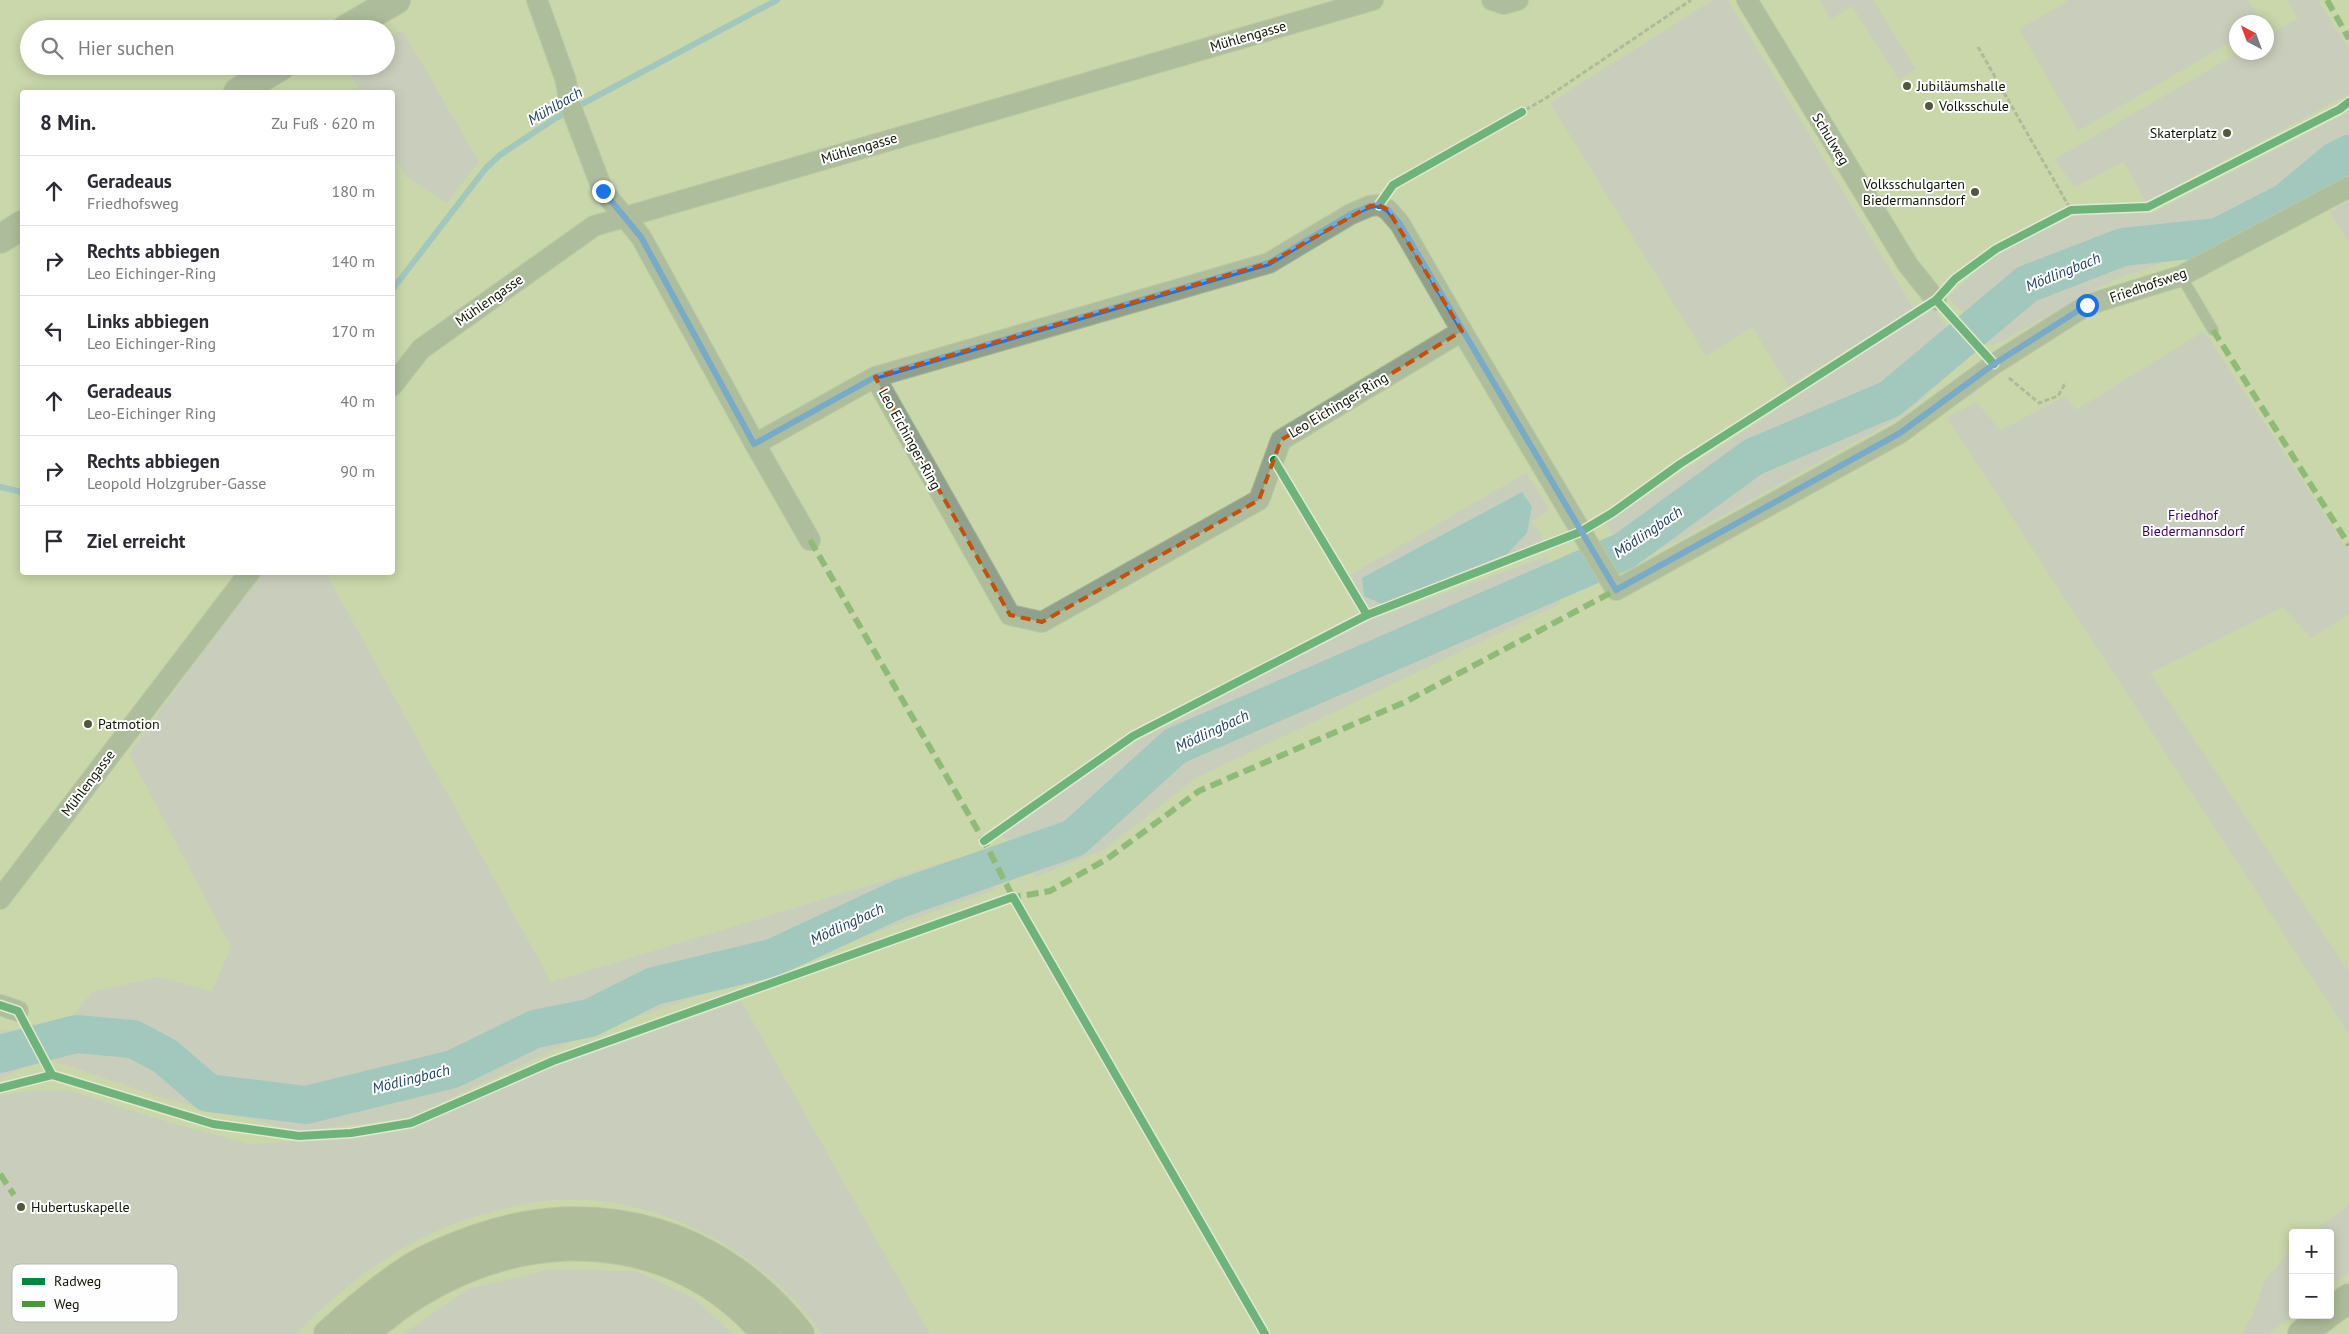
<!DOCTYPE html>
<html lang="de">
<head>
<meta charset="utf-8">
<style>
  body { margin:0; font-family:"PT Sans",sans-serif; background:#f2f2f3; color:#2b2b33 }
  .controls { position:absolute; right:15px; bottom:15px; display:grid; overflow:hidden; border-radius:5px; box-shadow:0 2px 12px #0003 }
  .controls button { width:45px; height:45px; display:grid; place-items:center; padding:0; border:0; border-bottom:1px solid #e1e1e2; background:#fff; color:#2b2b33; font:25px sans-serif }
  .compass { position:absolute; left:2229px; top:15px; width:45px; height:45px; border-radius:50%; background:#fff; box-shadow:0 2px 12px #0003; rotate:319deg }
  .stop { position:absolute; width:15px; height:15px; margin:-11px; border:4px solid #1a73e8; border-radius:50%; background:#fff }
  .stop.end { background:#1a73e8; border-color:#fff; box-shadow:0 1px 5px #0008 }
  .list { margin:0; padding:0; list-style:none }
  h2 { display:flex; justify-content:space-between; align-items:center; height:65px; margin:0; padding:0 20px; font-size:21px }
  h2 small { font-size:16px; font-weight:400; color:#7c7c81 }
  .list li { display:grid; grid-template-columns:32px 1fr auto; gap:15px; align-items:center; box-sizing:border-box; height:70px; padding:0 20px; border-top:1px solid #e1e1e2 }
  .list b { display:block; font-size:19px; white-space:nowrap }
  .list p { margin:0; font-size:16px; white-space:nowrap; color:#7c7c81 }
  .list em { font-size:16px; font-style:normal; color:#7c7c81 }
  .icon { flex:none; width:28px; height:28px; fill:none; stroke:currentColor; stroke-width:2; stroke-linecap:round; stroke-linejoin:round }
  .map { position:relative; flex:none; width:2349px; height:1334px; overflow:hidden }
  .search { position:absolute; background:#fff; box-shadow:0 2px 12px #0003; left:20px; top:20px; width:375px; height:55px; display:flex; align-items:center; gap:12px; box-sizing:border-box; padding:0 18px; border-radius:28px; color:#7c7c81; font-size:19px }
  .panel { position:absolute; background:#fff; box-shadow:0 2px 12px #0003; left:20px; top:90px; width:375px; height:485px; border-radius:5px }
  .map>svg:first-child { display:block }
</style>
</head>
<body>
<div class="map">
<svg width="2349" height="1334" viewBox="0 0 2349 1334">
  <rect width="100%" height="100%" fill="#c9d7ab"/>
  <g fill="#cac3d0">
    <polygon points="1713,0 1728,0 1914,309 1788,386 1752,327 1706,356 1550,103"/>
    <polygon points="1819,0 1873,0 1916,69 1899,80 1852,6 1831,19"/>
    <polygon points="2069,0 2248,0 2261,22 2236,22 2236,39 2078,131 2019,29"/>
    <polygon points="2286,0 2318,0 2349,50 2349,94 2146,202 2123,162 2074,187 2055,159 2238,53 2266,52 2267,36 2298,18"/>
    <polygon points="403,31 479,162 447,203 406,177 393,153 392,92 360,92 346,66 386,66 386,37"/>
    <polygon points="2349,112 2349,171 2225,241 2111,281 1993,346 1948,297 1998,252 2068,214 2153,213"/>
    <polygon points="2349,201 2349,242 2330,212"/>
    <polygon points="1932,307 1968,357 1906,414 1630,567 1606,523"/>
    <polygon points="2204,331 2349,552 2349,614 2311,638 2283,607 2150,673 2349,972 2349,1034 1947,418 1976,402 2001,430 2065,396 2076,410"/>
    <polygon points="1526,473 1550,510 1532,521 1542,536 1542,542 1369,611 1350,575"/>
    <polygon points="1548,556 1560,604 1196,778 1105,849 1036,877 1002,835 1137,741 1370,620"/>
    <polygon points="260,573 326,573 551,982 975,853 995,890 579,1038 408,1118 300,1131 166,1099 57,1062 33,1030 66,1024 92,992 158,977 212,991 231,947 129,754"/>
    <path d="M 741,1001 L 930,1334 L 821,1334 C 761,1247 644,1186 537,1202 C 509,1207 479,1214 453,1224 C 393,1247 340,1289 296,1334 L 0,1334 L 0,1096 L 36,1090 L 71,1091 L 171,1123 L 249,1144 L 340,1138 L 412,1127 L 554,1066 Z"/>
    <polygon points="0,1029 20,1032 36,1061 0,1079"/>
    <polygon points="2349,1204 2349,1271 2330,1286 2330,1233 2313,1233"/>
    <polygon points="2293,1249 2293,1315 2268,1334 2242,1334 2252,1315 2266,1278"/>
    <polygon points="553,1269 636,1271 695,1299 733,1334 403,1334 470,1288"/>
  </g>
  <polygon fill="#73b5d4" points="1522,492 1532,507 1527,533 1507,554 1382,604 1364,596 1362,578"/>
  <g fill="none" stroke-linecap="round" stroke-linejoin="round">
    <g stroke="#73b5d4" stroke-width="6">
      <polyline points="392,290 486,168 500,155 556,118 777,0"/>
      <polyline points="0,487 22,492"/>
    </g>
    <polyline stroke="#73b5d4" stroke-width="38" points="0,1054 76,1034 133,1039 165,1056 208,1093 306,1105 453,1069 535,1029 590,1018 654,986 772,958 899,899 1074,838 1175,746 1624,551 1753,457 1890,399 2027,284 2123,247 2218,237 2286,202 2335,161 2349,154"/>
    <g stroke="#a9b593" stroke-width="12">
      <polyline id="lane" points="2181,276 2213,330"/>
    </g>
    <g stroke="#a9b593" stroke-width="22">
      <g id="street">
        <polyline points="537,0 566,81 569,102 603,191 641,237 755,444 810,540"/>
        <polyline points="1492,0 1504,4 1518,0"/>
        <polyline points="1747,0 1908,265 1936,300"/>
        <polyline points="1462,331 1616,590 1900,433 1994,364 2087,305 2181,276 2349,187"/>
        <polyline points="392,386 421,349 594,226 1373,0"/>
        <polyline points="755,444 875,377 1269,263 1351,214 1370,206 1379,205 1388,210 1400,224 1462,331 1281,440 1259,500 1042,622 1010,615 875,377"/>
        <polyline points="0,899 250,572"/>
        <polyline points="0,1005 18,1011"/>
      </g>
    </g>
    <g stroke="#a9b593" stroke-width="30">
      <g id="secondary">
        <polyline points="346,29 396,0"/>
        <polyline points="238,92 281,66"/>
        <polyline points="0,239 22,225"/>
      </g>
    </g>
    <g stroke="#a9b593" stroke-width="30">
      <g id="primary">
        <polyline points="2330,1312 2349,1298"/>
        <polyline points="2302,1334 2326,1315"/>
      </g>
    </g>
    <g stroke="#a9b593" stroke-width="30">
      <g id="highway">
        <path d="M 328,1334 C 353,1311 379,1289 408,1270 C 428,1257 453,1247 476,1239 C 598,1196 721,1232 800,1334"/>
        <path d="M 365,1334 C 479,1227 658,1208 766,1334"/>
      </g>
    </g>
    <g stroke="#8c9a86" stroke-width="3" stroke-dasharray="5 2.5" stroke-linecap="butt">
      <polyline points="1978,47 2071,210"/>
      <polyline points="1521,109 1522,112 1546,98 1691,0"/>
      <polyline points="2009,378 2039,403 2058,396 2066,382"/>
    </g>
    <use href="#lane" stroke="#8fa08c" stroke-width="10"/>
    <use href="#street" stroke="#8fa08c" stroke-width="20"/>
    <use href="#secondary" stroke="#8d9e87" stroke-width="28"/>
    <use href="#primary" stroke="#8a9983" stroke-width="28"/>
    <use href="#highway" stroke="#919e85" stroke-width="28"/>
    <g stroke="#499839" stroke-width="6" stroke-dasharray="12 6" stroke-linecap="butt">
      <polyline points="2327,0 2349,39"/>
      <polyline points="2213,330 2349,545"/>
      <polyline points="810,540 984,841 1015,901"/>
      <polyline points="1009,898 1050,891 1107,859 1199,791 1405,702 1616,590"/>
      <polyline points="0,1174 14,1195"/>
    </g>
    <g stroke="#fefefe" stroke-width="11">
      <g id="cycleway">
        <polyline points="1379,205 1393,185 1522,112"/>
        <polyline points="1936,300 1994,364"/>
        <polyline points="1274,460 1367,615"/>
        <polyline points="984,841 1133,736 1367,615 1580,532 1612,513 1680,464 1936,300 1955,279 1996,249 2071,210 2148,207 2340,109 2349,102"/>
        <polyline points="0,1005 18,1011 52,1075"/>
        <polyline points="0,1088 52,1075 213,1124 299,1136 351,1133 411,1123 553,1061 1013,897 1265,1334"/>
      </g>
    </g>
    <use href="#cycleway" stroke="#00873e" stroke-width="8"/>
  </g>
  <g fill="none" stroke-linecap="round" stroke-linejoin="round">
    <polyline stroke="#1a73e8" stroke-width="6" points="603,191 641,237 754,444 875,377 1269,263 1351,214 1370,206 1379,205 1388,210 1400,224 1616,590 1900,433 1994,364 2087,305"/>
  </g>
  <path d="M0 0H2349V1334H0ZM 1379,205 L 1388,210 L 1462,331 L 1281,440 L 1259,500 L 1042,622 L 1010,615 L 875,377 L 1269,263 L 1370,206 Z" fill="#c9d7ab" fill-opacity=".55" fill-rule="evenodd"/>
  <path fill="none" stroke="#c74f0a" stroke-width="4" stroke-dasharray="10 6" stroke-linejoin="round" d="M 1379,205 L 1388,210 L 1462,331 L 1281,440 L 1259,500 L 1042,622 L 1010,615 L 875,377 L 1269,263 L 1370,206 Z"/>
  <g fill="#4f593c" stroke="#fefefe" stroke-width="2">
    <circle cx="1907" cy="86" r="5"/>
    <circle cx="1929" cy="106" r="5"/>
    <circle cx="2227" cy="133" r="5"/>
    <circle cx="1975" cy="192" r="5"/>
    <circle cx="88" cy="724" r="5"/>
    <circle cx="21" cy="1207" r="5"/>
  </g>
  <g text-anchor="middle" stroke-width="4" stroke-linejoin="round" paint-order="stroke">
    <g font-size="14" fill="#0d1500" stroke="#fefefe">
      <text transform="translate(1248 36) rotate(-16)" y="5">Mühlengasse</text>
      <text transform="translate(1831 139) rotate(59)" y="5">Schulweg</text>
      <text transform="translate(859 148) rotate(-16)" y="5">Mühlengasse</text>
      <text transform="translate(2148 285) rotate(-19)" y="5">Friedhofsweg</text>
      <text transform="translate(489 300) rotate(-35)" y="5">Mühlengasse</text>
      <text transform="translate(1338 405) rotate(-31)" y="5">Leo Eichinger-Ring</text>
      <text transform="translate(910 439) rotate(61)" y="5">Leo Eichinger-Ring</text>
      <text transform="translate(88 783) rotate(-53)" y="5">Mühlengasse</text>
    </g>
    <g font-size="14" fill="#0d1500" stroke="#fefefe" text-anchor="start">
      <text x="1917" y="91">Jubiläumshalle</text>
      <text x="1939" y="111">Volksschule</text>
      <text x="2217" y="138" text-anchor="end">Skaterplatz</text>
      <text x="1965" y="189" text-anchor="end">Volksschulgarten<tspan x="1965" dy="16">Biedermannsdorf</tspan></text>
      <text x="98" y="729">Patmotion</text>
      <text x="31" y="1212">Hubertuskapelle</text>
    </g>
    <g font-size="14" fill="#3d0069" stroke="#fefefe">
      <text x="2193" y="520">Friedhof<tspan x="2193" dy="16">Biedermannsdorf</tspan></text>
    </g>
    <g font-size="15" font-style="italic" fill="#1f435e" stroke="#fefefe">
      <text transform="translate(555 106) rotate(-30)" y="5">Mühlbach</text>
      <text transform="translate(2063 272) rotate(-22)" y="5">Mödlingbach</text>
      <text transform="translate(1648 532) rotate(-34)" y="5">Mödlingbach</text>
      <text transform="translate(1212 731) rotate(-25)" y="5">Mödlingbach</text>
      <text transform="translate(847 924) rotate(-25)" y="5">Mödlingbach</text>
      <text transform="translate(411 1079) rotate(-14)" y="5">Mödlingbach</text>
    </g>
  </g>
  <rect x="12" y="1264" width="166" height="58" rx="8" fill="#fefefe" stroke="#b6b8b2" stroke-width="1"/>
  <rect x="22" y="1278" width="23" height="7" fill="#00873e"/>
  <rect x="22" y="1301" width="23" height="6" fill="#499839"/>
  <g font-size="14" fill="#0d1500">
    <text x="54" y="1286">Radweg</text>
    <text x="54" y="1309">Weg</text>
  </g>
</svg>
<div class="controls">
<button>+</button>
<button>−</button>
</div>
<svg class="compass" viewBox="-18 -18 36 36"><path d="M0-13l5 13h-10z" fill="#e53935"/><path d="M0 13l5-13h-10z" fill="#7c7c81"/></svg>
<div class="stop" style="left:2087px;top:305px"></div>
<div class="stop end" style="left:603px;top:191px"></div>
<div class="search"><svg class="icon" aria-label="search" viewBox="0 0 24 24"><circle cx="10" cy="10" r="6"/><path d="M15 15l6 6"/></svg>Hier suchen</div>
<section class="panel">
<h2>8 Min.<small>Zu Fuß · 620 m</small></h2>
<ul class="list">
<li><svg class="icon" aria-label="ahead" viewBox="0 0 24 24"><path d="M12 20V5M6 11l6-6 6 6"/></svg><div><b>Geradeaus</b><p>Friedhofsweg</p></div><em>180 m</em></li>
<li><svg class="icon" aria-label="right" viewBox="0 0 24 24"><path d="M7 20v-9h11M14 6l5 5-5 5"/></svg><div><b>Rechts abbiegen</b><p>Leo Eichinger-Ring</p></div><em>140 m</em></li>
<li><svg class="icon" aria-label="left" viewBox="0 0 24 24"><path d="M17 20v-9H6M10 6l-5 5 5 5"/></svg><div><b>Links abbiegen</b><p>Leo Eichinger-Ring</p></div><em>170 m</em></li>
<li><svg class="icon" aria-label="ahead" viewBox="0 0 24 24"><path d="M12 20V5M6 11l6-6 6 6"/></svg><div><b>Geradeaus</b><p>Leo-Eichinger Ring</p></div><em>40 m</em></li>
<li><svg class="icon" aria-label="right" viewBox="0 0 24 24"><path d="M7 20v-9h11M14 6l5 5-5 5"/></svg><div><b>Rechts abbiegen</b><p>Leopold Holzgruber-Gasse</p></div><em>90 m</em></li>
<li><svg class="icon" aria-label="arrive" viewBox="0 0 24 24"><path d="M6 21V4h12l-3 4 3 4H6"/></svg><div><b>Ziel erreicht</b></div></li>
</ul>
</section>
</div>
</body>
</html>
